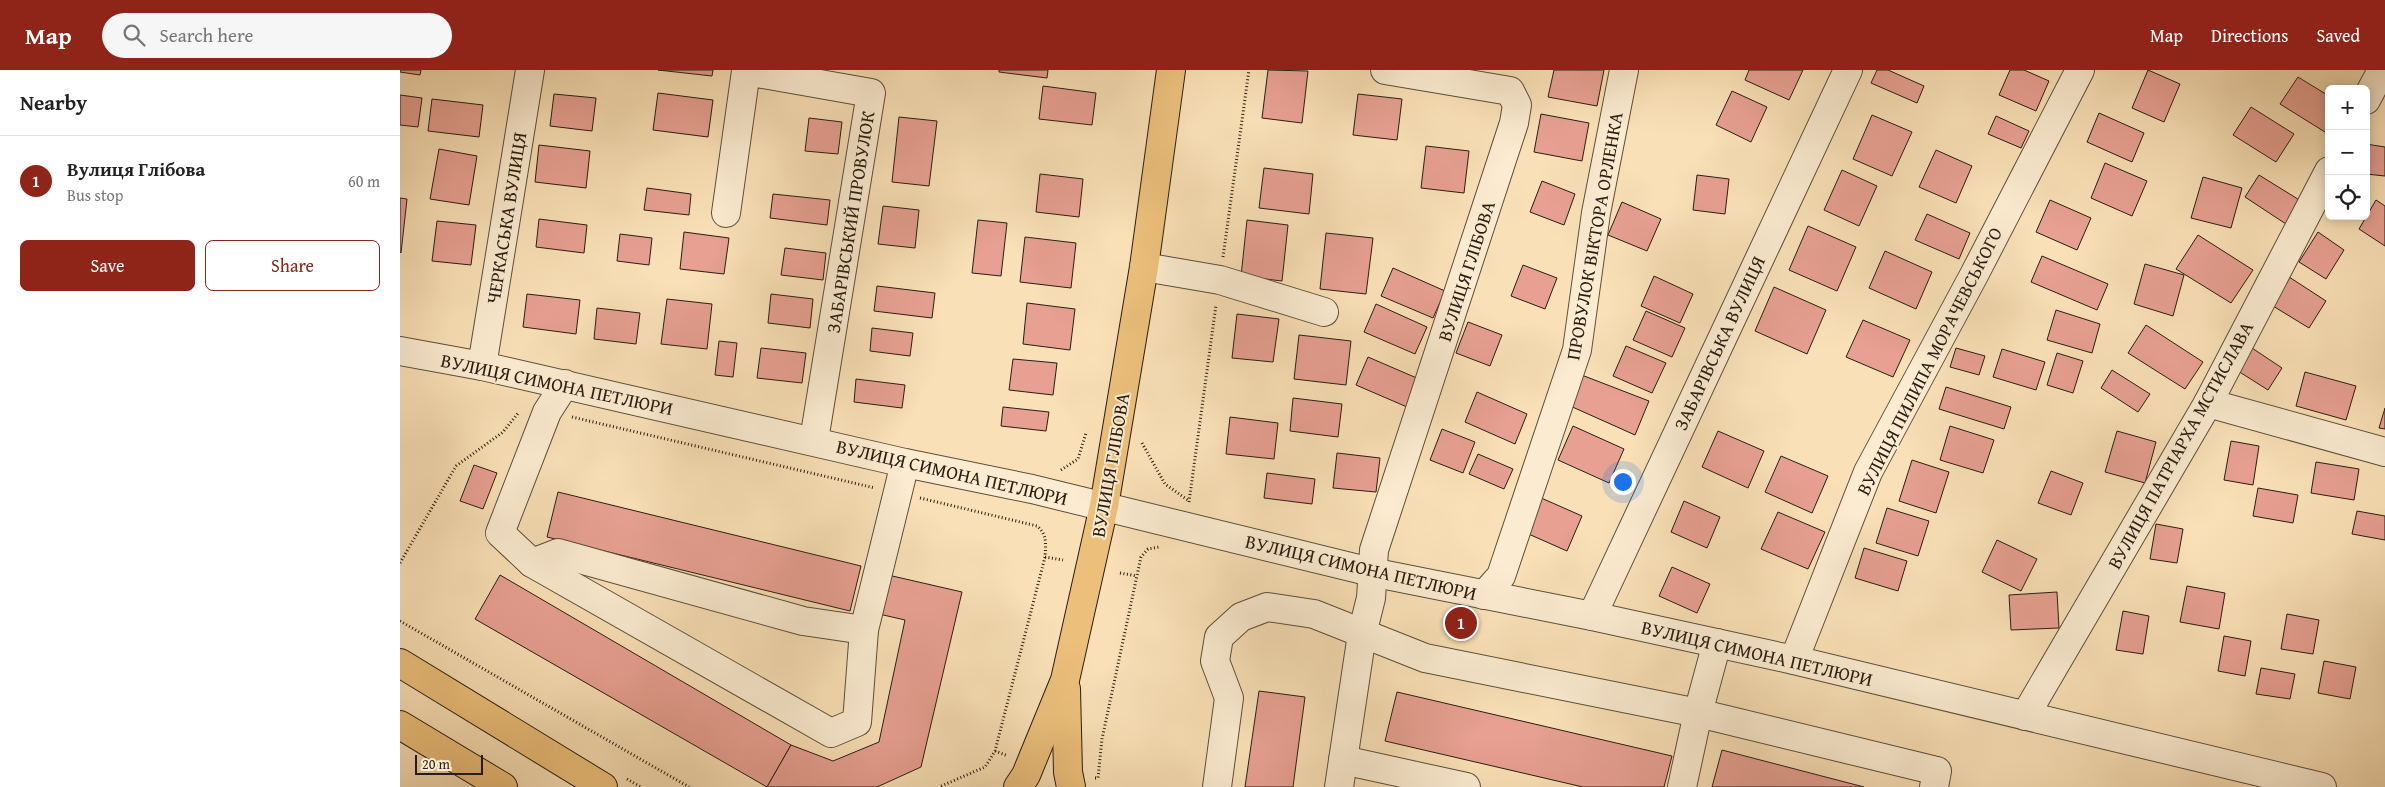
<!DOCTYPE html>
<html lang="en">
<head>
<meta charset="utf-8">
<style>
  body { margin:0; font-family:"Gentium Book Plus",serif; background:#f6f6f6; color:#222 }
  .controls { position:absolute; right:15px; top:15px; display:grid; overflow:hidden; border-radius:8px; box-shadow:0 2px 12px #0003 }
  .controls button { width:45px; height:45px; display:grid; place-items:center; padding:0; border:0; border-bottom:1px solid #e0e0e0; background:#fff; color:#222; font:25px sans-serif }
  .scale { position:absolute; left:15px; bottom:12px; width:68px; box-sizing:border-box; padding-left:5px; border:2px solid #281d12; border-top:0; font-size:14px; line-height:18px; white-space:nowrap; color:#281d12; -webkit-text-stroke:4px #fbebd0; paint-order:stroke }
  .you { position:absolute; left:1222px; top:411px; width:18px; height:18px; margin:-12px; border:4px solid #fff; border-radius:50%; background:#1a73e8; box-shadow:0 0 0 8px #1a73e833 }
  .badge { display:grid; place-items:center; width:32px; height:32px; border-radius:50%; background:#8f2418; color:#fff; font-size:16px; font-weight:700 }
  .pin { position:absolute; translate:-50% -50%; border:2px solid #fff; box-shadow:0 1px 5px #0006 }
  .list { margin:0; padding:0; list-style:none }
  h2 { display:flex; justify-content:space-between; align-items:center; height:65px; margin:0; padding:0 20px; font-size:21px }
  h2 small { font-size:16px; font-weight:400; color:#767676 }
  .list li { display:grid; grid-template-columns:32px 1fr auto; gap:15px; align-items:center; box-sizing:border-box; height:90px; padding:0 20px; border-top:1px solid #e0e0e0 }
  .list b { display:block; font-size:19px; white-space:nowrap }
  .list p { margin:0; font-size:16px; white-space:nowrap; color:#767676 }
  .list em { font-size:16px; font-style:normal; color:#767676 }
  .actions { display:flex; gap:10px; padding:15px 20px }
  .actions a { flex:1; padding:11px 0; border:1px solid #8f2418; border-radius:8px; text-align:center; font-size:18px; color:#8f2418 }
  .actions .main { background:#8f2418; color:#fff }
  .icon { flex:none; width:28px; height:28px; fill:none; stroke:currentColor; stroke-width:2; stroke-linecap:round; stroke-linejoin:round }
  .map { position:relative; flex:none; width:1985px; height:717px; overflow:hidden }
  header { display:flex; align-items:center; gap:30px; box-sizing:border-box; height:70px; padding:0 25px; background:#8f2418; color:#fff }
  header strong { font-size:24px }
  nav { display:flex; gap:28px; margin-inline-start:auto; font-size:18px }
  .search { width:350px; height:45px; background:#f6f6f6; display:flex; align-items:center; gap:12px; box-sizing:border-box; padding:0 18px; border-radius:28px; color:#767676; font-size:19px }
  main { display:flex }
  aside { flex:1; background:#fff }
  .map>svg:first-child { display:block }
</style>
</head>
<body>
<header>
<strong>Map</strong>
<div class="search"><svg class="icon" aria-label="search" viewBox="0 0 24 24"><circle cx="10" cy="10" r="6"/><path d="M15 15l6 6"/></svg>Search here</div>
<nav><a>Map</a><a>Directions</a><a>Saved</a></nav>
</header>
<main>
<aside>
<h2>Nearby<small></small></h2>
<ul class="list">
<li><span class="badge">1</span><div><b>Вулиця Глібова</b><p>Bus stop</p></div><em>60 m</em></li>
</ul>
<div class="actions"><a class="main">Save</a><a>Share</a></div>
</aside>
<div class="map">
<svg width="1985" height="717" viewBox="0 0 1985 717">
  <rect width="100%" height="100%" fill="#f9e0b6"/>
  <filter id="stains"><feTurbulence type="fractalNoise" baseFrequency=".004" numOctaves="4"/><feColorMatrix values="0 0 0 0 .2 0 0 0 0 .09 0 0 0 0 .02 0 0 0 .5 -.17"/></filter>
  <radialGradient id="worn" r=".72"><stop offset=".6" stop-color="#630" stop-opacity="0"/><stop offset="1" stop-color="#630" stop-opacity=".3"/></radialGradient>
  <g fill="#e7a092" stroke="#281d12">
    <polygon points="0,0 21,0 20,5 0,2"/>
    <polygon points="258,0 313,0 312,6"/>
    <polygon points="599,0 648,0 647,8 599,2"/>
    <polygon points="868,0 908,1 902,53 862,48"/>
    <polygon points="1154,0 1204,0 1197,36 1148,27"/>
    <polygon points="1349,0 1403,0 1389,30 1345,10"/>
    <polygon points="1477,0 1488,0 1524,16 1517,33 1471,13"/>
    <polygon points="1610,0 1624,0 1649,11 1636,41 1599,25"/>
    <polygon points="1748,0 1780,14 1764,52 1732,38"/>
    <polygon points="1898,7 1929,26 1929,56 1925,62 1880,34"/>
    <polygon points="643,16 696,23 692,55 639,49"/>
    <polygon points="1332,21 1367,37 1351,72 1316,55"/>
    <polygon points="258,23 313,30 308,67 253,60"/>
    <polygon points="154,24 196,28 192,61 150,56"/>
    <polygon points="958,24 1002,29 997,70 953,65"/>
    <polygon points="0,25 22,28 18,57 0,55"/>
    <polygon points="32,29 83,35 79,67 28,61"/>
    <polygon points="1851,37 1894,64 1876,92 1833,65"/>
    <polygon points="1699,43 1744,63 1732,92 1687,72"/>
    <polygon points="1141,44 1189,53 1182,91 1134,82"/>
    <polygon points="1472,45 1512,62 1492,106 1453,89"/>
    <polygon points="1596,46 1629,61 1621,78 1588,64"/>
    <polygon points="499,47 537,51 529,116 492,112"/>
    <polygon points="409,48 442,52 438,84 405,81"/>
    <polygon points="1966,74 1985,77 1985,106 1966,104"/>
    <polygon points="139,75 190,81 186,118 135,112"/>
    <polygon points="1026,76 1069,81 1064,123 1021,118"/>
    <polygon points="39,79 77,86 69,135 30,129"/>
    <polygon points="1536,80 1572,96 1556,133 1519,117"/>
    <polygon points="1705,93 1747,111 1732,146 1691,128"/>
    <polygon points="864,98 913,104 909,144 859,138"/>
    <polygon points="1442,100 1477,116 1459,156 1424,140"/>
    <polygon points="640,104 683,109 679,147 636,142"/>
    <polygon points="1297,105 1329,109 1325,144 1293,140"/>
    <polygon points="1859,105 1901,131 1886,154 1845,127"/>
    <polygon points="1803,107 1842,118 1831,158 1791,148"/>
    <polygon points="1142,111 1175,124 1164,155 1130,142"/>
    <polygon points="247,118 291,124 289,145 244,140"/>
    <polygon points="373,124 430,130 427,155 370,148"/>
    <polygon points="0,128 7,129 1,183 0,182"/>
    <polygon points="1650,130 1691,148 1677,180 1636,162"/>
    <polygon points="1976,130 1985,136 1985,176 1959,159"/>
    <polygon points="1222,132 1261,149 1247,181 1208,165"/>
    <polygon points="483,136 519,140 515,178 478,174"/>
    <polygon points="1527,144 1570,163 1559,189 1515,170"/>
    <polygon points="139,149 187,155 184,183 136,177"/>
    <polygon points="578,150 607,153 601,206 572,203"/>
    <polygon points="847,150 888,155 882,211 841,206"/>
    <polygon points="37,151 76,155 71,195 32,191"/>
    <polygon points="1408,156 1456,177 1437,221 1389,200"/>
    <polygon points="284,162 329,168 324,204 280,199"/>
    <polygon points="1918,162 1944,180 1926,209 1899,192"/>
    <polygon points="926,163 973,168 966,224 920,219"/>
    <polygon points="220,164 252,168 249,195 217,191"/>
    <polygon points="1798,165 1853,200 1831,233 1776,199"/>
    <polygon points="625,167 676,173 671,218 620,212"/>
    <polygon points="385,178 426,183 423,210 381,205"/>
    <polygon points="1485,181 1532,202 1516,239 1469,218"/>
    <polygon points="1642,186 1708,214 1697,240 1631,212"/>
    <polygon points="1745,194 1784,205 1773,246 1734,234"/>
    <polygon points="1123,195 1157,208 1145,239 1111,226"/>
    <polygon points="993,198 1045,221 1033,248 981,226"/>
    <polygon points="1886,205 1926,231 1909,258 1868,233"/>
    <polygon points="1254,206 1293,224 1280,253 1241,236"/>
    <polygon points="477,216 535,223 532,248 474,241"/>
    <polygon points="1374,217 1426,240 1407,284 1355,261"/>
    <polygon points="127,224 180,230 176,264 123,257"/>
    <polygon points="371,224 413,229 410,258 368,253"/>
    <polygon points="267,229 312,234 307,279 261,274"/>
    <polygon points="627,233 675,239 670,280 623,274"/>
    <polygon points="976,234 1027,257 1015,284 964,262"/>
    <polygon points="197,238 240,243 236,274 194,269"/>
    <polygon points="1656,240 1700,254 1692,283 1647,270"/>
    <polygon points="1246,241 1285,258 1272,287 1233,270"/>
    <polygon points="837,244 879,249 873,292 832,288"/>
    <polygon points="1463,250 1510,270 1493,307 1446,287"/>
    <polygon points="1068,252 1102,265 1090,296 1056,283"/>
    <polygon points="1746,255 1803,292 1785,319 1728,283"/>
    <polygon points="472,258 513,263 510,286 470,281"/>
    <polygon points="899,265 951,271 946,315 894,309"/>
    <polygon points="319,271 337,273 333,307 315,305"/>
    <polygon points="1226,276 1266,293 1252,323 1213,306"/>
    <polygon points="361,278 406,283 402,313 357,308"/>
    <polygon points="1556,278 1585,286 1579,305 1550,297"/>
    <polygon points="1852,278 1882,298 1868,320 1838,301"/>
    <polygon points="1602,279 1645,292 1636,320 1593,307"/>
    <polygon points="1657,283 1683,291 1673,323 1647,315"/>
    <polygon points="968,287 1019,309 1007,337 956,315"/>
    <polygon points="613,289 657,293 653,325 609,320"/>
    <polygon points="1712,300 1750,324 1738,342 1701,318"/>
    <polygon points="1905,302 1956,316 1946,350 1896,336"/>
    <polygon points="1179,304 1249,331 1235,365 1168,335"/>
    <polygon points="456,309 505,315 502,338 454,332"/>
    <polygon points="1546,317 1611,337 1604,359 1539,339"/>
    <polygon points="1077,322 1127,344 1115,374 1065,352"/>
    <polygon points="893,328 942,334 938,367 890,361"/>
    <polygon points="603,337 649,342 646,361 601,356"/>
    <polygon points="1985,338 1985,359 1979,358"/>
    <polygon points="830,347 878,353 874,389 826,384"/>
    <polygon points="1173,356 1224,379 1209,413 1158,390"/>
    <polygon points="1550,356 1594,370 1583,403 1540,390"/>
    <polygon points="1042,359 1075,372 1063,403 1030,390"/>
    <polygon points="1318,361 1364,381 1348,418 1302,397"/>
    <polygon points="1717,361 1756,372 1745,413 1705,402"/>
    <polygon points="1831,371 1859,376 1853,415 1824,410"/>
    <polygon points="937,383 980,388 976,422 933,418"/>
    <polygon points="1078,384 1113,399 1104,419 1069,404"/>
    <polygon points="1381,386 1428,406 1412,443 1365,422"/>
    <polygon points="1512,390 1549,402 1536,443 1499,431"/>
    <polygon points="1916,392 1959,399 1954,430 1911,423"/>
    <polygon points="74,395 97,403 83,439 60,431"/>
    <polygon points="1651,401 1683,413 1671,445 1638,433"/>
    <polygon points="867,403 915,409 912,434 864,428"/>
    <polygon points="1858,418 1898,425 1893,453 1853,446"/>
    <polygon points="158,422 461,496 450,541 147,467"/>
    <polygon points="1139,427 1182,446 1167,481 1124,462"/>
    <polygon points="1284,431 1320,447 1307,478 1271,462"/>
    <polygon points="1487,438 1529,451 1518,486 1476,473"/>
    <polygon points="1957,441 1985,446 1985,470 1952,464"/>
    <polygon points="1378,442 1425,462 1408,499 1361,479"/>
    <polygon points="1756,454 1783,459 1777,493 1750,489"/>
    <polygon points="1597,470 1637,489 1621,521 1582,502"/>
    <polygon points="1464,478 1507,491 1498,521 1455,508"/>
    <polygon points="1272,497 1310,514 1297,543 1259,526"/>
    <polygon points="100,505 391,675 367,717 75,549"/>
    <polygon points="488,505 562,522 521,697 477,717 367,717 391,675 433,691 479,672 505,550 479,544"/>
    <polygon points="1787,516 1825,523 1819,559 1780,552"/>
    <polygon points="1657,522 1659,558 1611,560 1609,525"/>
    <polygon points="1723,541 1749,546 1743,584 1716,580"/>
    <polygon points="1887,544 1919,550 1913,584 1881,579"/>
    <polygon points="1824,566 1851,571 1845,606 1818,601"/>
    <polygon points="1924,591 1956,597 1950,629 1918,623"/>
    <polygon points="1861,598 1895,604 1890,629 1856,624"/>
    <polygon points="859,621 905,627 893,717 845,717"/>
    <polygon points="997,622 1272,686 1264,717 1183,717 985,671"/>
    <polygon points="1322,680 1464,717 1312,717"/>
  </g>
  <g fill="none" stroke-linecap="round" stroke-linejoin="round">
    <g stroke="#5c4e3b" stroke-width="30">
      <g id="minor">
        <polyline points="1966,30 1982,0"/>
        <polyline points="326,143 346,1 471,23 414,370"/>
        <polyline points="744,197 820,210 924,242"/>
        <polyline points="0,281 82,296 505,393 632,419 971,502 1192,546 1394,590 1922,717"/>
        <polyline points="82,296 130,0"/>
        <polyline points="165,314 147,342 100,463 132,493 431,663 457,652 464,560 505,393"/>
        <polyline points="1808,333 1985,382"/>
        <polyline points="132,493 158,483 403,551 464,560"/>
        <polyline points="1084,525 1101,506 1177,280 1196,143 1224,0"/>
        <polyline points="1192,546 1448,0"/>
        <polyline points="1317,573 1298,643 1537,701 1534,717"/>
        <polyline points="1394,590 1468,402 1574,205 1680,0"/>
        <polyline points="1625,646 1808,333 1929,101"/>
        <polyline points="943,690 1066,717"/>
        <polyline points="817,717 829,628 815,591 819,567 841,547 867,537 914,544 1025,588 1298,643 1282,717"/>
        <polyline points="939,717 962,564 971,528 974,480 1114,53 1117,35 1110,21 985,0"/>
      </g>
    </g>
    <g stroke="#281d12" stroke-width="30">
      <g id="major">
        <polyline points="0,593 203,717"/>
        <polyline points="666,619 668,702 671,717"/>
        <polyline points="0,655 103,717"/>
        <polyline points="618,717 626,705 665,610 704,436 744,197 771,0"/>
      </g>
    </g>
    <g stroke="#281d12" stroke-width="3" stroke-dasharray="1 2.5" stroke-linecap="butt">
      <polyline points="823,187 849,0"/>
      <polyline points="172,347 475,418"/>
      <polyline points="742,373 765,414 789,431"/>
      <polyline points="661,400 678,389 686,363"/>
      <path d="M 520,428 L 637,456 C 647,464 646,474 645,487 L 595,681 L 585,697 L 539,717"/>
      <polyline points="789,432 816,235"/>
      <polyline points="645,487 663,490"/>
      <polyline points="0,493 56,396 103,362 119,342"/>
      <polyline points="720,503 737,506"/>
      <polyline points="0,551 289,717"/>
      <polyline points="595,681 608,686"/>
      <polyline points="695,708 698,708 702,669 741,487 748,479 759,477"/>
      <polyline points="227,709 241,717"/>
    </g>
    <use href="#minor" stroke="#fbebd0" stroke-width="28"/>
    <use href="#major" stroke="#ecc07b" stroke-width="28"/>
  </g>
  <g text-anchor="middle" stroke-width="4" stroke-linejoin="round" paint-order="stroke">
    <g font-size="19" fill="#281d12" stroke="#fbebd0">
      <text transform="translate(106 148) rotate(-81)" y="7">ЧЕРКАСЬКА ВУЛИЦЯ</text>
      <text transform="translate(450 152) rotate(-81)" y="7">ЗАБАРІВСЬКИЙ ПРОВУЛОК</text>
      <text transform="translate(1194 166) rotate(-80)" y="7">ПРОВУЛОК ВІКТОРА ОРЛЕНКА</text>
      <text transform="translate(1066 201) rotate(-72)" y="7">ВУЛИЦЯ ГЛІБОВА</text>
      <text transform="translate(1319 273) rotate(-65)" y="7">ЗАБАРІВСЬКА ВУЛИЦЯ</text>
      <text transform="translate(1529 291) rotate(-63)" y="7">ВУЛИЦЯ ПИЛИПА МОРАЧЕВСЬКОГО</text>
      <text transform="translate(157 314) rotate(12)" y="7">ВУЛИЦЯ СИМОНА ПЕТЛЮРИ</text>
      <text transform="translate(1780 375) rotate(-61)" y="7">ВУЛИЦЯ ПАТРІАРХА МСТИСЛАВА</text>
      <text transform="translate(710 395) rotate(-80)" y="7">ВУЛИЦЯ ГЛІБОВА</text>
      <text transform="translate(552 402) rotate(13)" y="7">ВУЛИЦЯ СИМОНА ПЕТЛЮРИ</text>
      <text transform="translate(961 497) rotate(13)" y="7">ВУЛИЦЯ СИМОНА ПЕТЛЮРИ</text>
      <text transform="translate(1357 583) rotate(13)" y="7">ВУЛИЦЯ СИМОНА ПЕТЛЮРИ</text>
    </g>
  </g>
  <rect width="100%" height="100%" filter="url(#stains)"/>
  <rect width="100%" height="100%" fill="url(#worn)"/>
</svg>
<div class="controls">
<button>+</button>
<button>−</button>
<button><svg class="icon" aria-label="locate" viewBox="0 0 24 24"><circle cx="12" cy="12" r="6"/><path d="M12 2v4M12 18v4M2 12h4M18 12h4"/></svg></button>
</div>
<div class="scale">20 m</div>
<div class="you"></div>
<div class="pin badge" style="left:1061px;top:553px">1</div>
</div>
</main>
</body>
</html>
